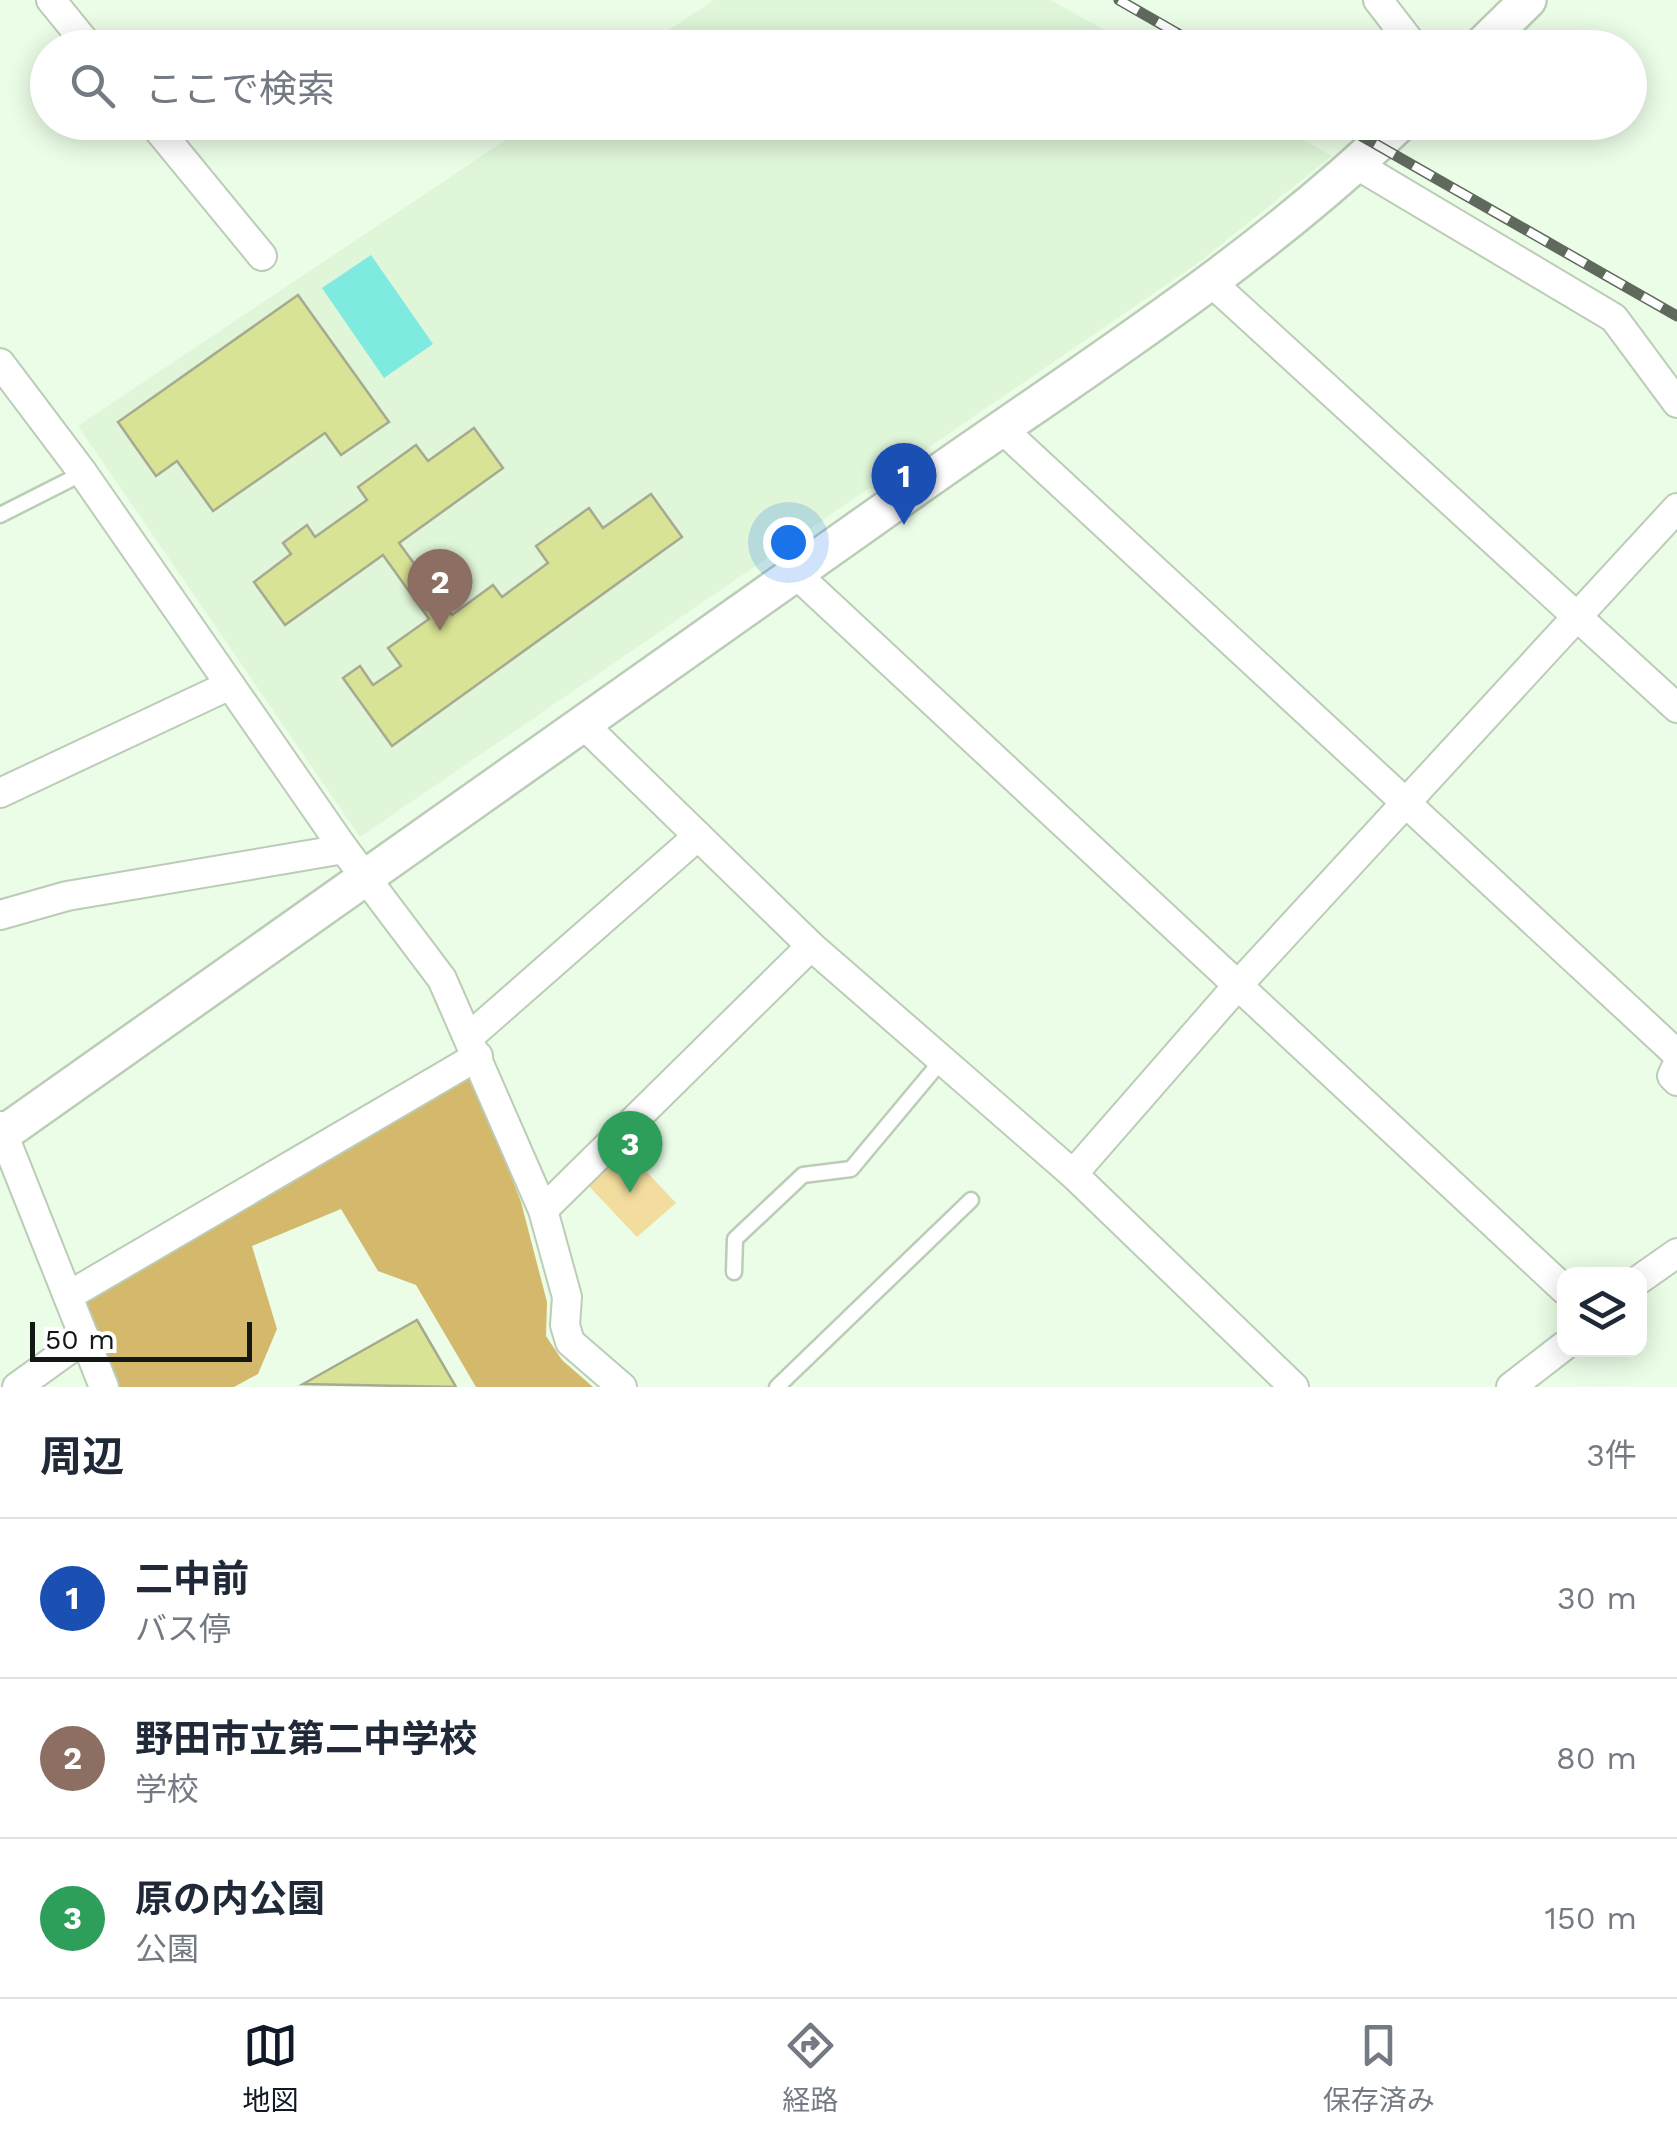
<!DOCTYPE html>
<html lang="ja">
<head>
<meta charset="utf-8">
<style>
  body { margin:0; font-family:"Work Sans","Noto Sans JP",sans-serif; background:#f6f6f7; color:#1f2937 }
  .controls { position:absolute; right:30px; bottom:30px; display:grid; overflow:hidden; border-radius:20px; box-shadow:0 5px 25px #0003 }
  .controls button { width:90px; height:90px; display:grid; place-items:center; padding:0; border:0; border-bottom:2px solid #e0e1e3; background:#fff; color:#1f2937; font:50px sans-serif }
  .scale { position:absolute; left:30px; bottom:25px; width:222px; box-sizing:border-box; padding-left:10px; border:5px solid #131912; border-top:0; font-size:28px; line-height:35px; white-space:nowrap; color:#131912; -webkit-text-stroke:8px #fff; paint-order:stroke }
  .you { position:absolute; left:788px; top:542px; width:35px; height:35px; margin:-25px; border:8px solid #fff; border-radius:50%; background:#1a73e8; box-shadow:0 0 0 15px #1a73e833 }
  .badge { display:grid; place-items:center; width:65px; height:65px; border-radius:50%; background:#111827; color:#fff; font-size:32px; font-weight:700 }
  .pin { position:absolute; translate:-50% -82px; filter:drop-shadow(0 2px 5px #0008) }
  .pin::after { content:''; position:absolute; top:52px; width:35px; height:30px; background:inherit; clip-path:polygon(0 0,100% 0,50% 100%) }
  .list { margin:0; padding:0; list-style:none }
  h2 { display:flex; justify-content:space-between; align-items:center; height:130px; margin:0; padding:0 40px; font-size:42px }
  h2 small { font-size:32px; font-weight:400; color:#747a83 }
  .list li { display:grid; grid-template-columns:65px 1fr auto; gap:30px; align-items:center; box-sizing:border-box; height:160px; padding:0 40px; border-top:2px solid #e0e1e3 }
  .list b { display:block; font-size:38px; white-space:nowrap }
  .list p { margin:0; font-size:32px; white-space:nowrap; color:#747a83 }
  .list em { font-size:32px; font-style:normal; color:#747a83 }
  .icon { flex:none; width:55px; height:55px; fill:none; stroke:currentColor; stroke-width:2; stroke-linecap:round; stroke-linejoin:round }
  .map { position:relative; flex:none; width:1677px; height:1387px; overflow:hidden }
  .search { position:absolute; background:#fff; box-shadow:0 5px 25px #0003; left:30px; right:30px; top:30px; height:110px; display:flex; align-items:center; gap:25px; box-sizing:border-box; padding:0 35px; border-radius:55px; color:#747a83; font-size:38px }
  .sheet { height:610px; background:#fff }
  nav { display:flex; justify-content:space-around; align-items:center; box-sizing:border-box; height:140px; border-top:2px solid #e0e1e3; background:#fff; font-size:28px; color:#747a83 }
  nav a { display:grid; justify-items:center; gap:5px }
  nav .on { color:#111827 }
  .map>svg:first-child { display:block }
</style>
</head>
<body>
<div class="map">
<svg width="1677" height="1387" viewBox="0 0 1677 1387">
  <rect width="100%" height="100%" fill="#ebfde7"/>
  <g fill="#dff6d9">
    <polygon points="714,0 1050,0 1136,47 643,47"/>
    <polygon points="1272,122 1332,156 1198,263 360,837 78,426 531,123"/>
  </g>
  <polygon fill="#f2dc9e" points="623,1147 676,1203 637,1237 585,1182"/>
  <polygon fill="#d4b96c" points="465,1078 474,1080 521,1202 547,1302 546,1336 562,1360 593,1387 476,1387 416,1285 378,1271 341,1209 252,1246 277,1329 258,1374 234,1387 119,1387 83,1298"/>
  <polygon fill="#7feae0" points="371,255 433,344 384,378 322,288"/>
  <g fill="#d9e395" stroke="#a6aa91" stroke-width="2.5">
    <polygon points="298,295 389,422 341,455 325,433 213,511 177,461 156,476 118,422"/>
    <polygon points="474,428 503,468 399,543 452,615 493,585 502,597 548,563 536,546 589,508 603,528 651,494 682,537 392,746 343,678 360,666 373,685 401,666 388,648 429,619 383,555 285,625 254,582 291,554 283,543 307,525 315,537 367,500 358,487 416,445 428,461"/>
    <polygon points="417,1320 456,1387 303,1384"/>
  </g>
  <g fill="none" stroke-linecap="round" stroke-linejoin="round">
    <g stroke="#bbccb7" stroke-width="19">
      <g id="service">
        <polyline points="0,515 83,473"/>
        <polyline points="734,1272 735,1239 803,1175 851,1169 942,1060"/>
        <polyline points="777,1387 971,1200"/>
      </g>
    </g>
    <g stroke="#bbccb7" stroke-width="32">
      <g id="minor">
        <polyline points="51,0 90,48"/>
        <polyline points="1378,0 1415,48"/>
        <polyline points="152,122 262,256"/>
        <polyline points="1357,165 1614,318 1677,403"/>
        <polyline points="1212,283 1677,708"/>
        <polyline points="0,363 83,473 344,849 442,979 543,1210 567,1297 565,1325 570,1342 622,1387"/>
        <polyline points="1001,428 1677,1054"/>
        <polyline points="796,574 1564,1289"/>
        <polyline points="583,724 811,946 1073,1174 1294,1387"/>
        <polyline points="0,793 230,685"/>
        <polyline points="0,915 67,896 344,849"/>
        <polyline points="469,1037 698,836"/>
        <polyline points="1677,1065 1672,1076 1677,1081"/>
        <polyline points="0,1126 104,1387"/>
        <polyline points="1073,1174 1238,985 1677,508"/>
        <polyline points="543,1210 811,946"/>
        <polyline points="1640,1279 1677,1253"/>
        <polyline points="68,1296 478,1056"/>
        <polyline points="17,1387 85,1338"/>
        <polyline points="1511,1387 1564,1346"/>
      </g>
    </g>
    <g stroke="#bbccb7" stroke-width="40">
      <g id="tertiary">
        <polyline points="1479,48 1528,0"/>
        <path d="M 0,1136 C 301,924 602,712 902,498 C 1072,377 1250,268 1401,122"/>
      </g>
    </g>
    <use href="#service" stroke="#fff" stroke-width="14"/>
    <use href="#minor" stroke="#fff" stroke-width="28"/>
    <use href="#tertiary" stroke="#fff" stroke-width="35"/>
    <g stroke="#5f695c" stroke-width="11">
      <g id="rail">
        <polyline points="1119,0 1203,48"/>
        <polyline points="1337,122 1677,316"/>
      </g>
    </g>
    <use href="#rail" stroke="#fff" stroke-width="8" stroke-dasharray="22" stroke-linecap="butt"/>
  </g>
</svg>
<div class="controls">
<button><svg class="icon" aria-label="layers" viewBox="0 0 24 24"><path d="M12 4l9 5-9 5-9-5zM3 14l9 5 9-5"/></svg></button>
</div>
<div class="scale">50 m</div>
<div class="you"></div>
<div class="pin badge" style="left:904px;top:525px;background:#1a4fb4">1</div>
<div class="pin badge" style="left:440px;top:631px;background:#8d6e63">2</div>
<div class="pin badge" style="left:630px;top:1193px;background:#2e9e5b">3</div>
<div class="search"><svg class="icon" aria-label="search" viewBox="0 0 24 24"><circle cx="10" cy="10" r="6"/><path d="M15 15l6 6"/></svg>ここで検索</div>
</div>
<section class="sheet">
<h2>周辺<small>3件</small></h2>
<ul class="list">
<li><span class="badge" style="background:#1a4fb4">1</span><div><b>二中前</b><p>バス停</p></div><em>30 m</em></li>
<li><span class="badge" style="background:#8d6e63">2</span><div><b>野田市立第二中学校</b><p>学校</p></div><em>80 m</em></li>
<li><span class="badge" style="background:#2e9e5b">3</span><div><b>原の内公園</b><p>公園</p></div><em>150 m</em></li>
</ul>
</section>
<nav>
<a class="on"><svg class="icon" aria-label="map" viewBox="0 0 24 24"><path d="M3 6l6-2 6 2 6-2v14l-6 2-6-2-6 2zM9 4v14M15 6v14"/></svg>地図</a>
<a><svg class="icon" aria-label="directions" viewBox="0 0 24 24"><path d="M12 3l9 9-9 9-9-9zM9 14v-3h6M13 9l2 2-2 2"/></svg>経路</a>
<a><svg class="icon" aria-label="saved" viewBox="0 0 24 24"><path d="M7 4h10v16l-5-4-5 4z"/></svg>保存済み</a>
</nav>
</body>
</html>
